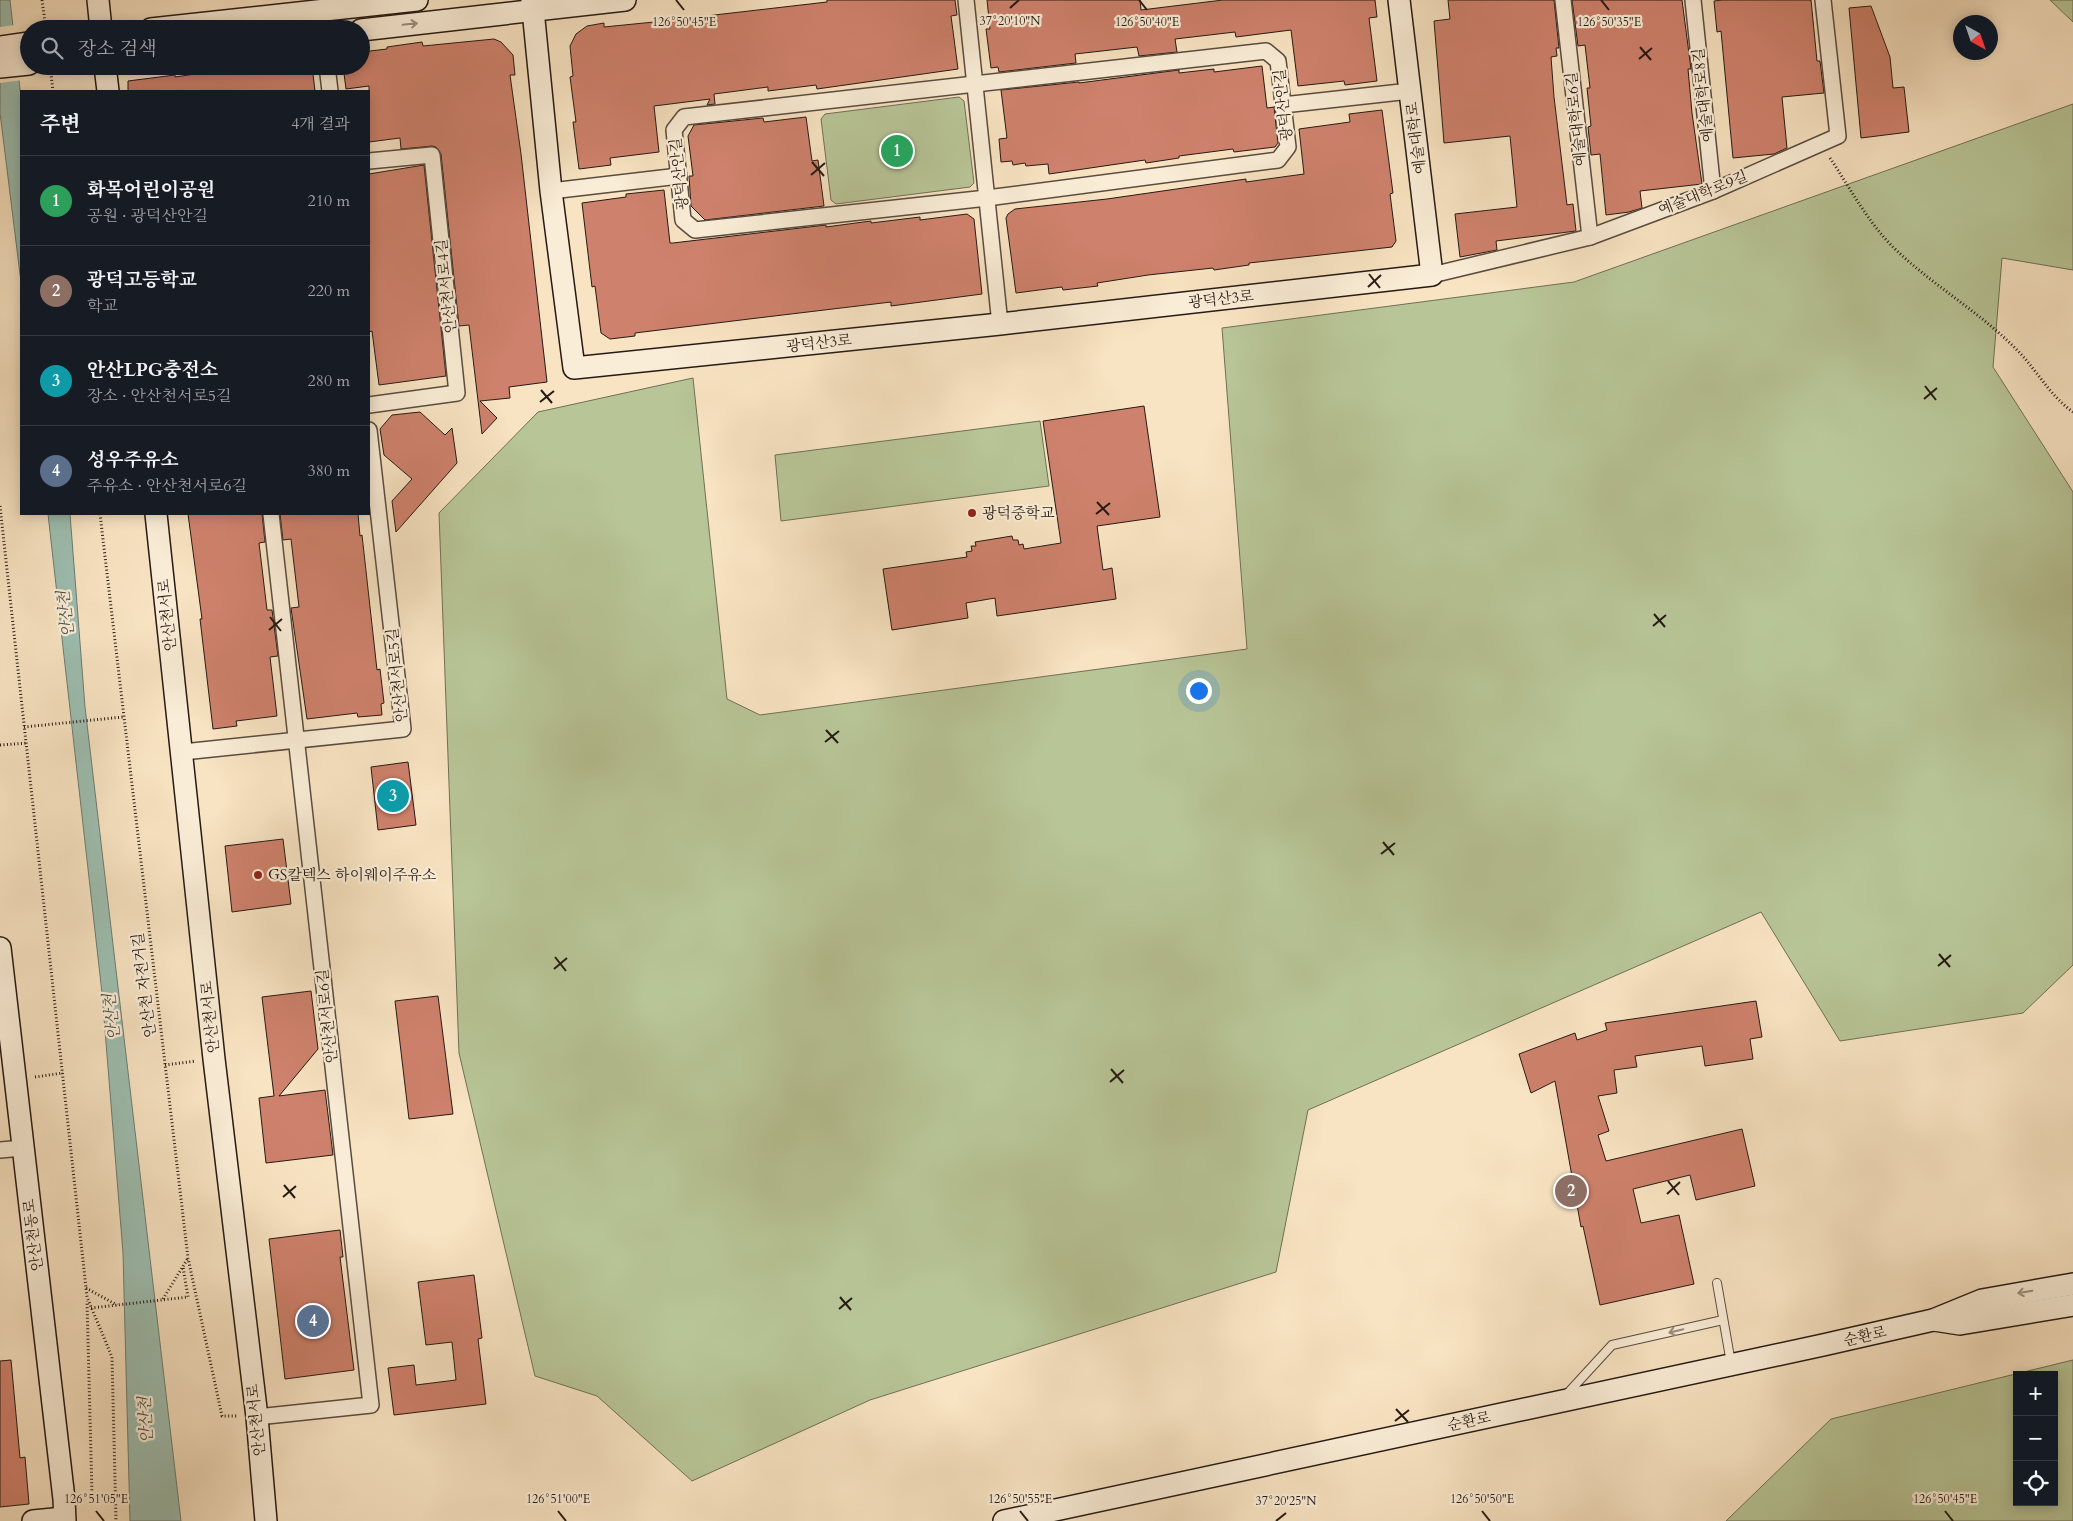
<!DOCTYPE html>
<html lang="ko">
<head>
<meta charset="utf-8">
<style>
  body { margin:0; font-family:Cardo,"Noto Serif KR",serif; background:#20242c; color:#f1f3f6 }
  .controls { position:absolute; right:15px; bottom:15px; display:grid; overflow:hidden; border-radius:0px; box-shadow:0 2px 12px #0003 }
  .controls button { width:45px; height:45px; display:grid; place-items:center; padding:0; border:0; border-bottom:1px solid #363941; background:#171b24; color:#f1f3f6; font:25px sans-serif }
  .compass { position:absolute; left:1953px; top:15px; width:45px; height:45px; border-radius:50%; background:#171b24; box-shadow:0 2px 12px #0003; rotate:140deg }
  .you { position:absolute; left:1198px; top:690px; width:18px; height:18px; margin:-12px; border:4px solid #fff; border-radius:50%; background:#1a73e8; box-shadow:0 0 0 8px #1a73e833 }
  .badge { display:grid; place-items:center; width:32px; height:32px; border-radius:50%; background:#c59692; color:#fff; font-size:16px; font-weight:700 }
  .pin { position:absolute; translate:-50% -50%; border:2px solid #fff; box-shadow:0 1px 5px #0006 }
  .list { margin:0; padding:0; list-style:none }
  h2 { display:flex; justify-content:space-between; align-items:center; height:65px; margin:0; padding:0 20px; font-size:21px }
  h2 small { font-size:16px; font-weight:400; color:#9ea1a6 }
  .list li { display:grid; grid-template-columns:32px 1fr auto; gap:15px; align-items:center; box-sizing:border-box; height:90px; padding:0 20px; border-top:1px solid #363941 }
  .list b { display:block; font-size:19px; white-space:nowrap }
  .list p { margin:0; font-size:16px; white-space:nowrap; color:#9ea1a6 }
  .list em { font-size:16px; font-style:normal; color:#9ea1a6 }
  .icon { flex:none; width:28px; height:28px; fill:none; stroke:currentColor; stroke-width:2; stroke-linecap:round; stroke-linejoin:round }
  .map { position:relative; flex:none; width:2073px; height:1521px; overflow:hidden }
  .search { position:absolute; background:#171b24; box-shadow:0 2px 12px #0003; left:20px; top:20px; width:350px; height:55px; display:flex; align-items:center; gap:12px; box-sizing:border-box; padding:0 18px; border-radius:28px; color:#9ea1a6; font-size:19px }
  .panel { position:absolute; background:#171b24; box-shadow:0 2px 12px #0003; left:20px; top:90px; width:350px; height:425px; border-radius:0px }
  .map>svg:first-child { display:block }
</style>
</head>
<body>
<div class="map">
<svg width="2073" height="1521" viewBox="0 0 2073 1521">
  <rect width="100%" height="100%" fill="#f8e3c2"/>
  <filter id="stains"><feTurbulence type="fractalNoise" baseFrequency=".004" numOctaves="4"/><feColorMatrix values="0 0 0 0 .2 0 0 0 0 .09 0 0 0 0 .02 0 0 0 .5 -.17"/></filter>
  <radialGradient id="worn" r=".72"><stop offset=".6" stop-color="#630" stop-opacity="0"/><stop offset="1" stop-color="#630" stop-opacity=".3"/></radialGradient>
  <g fill="#b8c597" stroke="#6f7056" fill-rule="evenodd">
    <polygon points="2050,0 2073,0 2073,22"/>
    <polygon points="959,97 964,101 974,183 970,187 836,204 831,200 821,119 825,114"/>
    <polygon points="2073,104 2073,270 2002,258 1993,367 2073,492 2073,965 2023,1013 1840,1041 1761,912 1308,1110 1276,1272 870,1400 692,1481 597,1396 535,1376 459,1053 439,513 538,412 693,378 727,699 760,715 1247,649 1222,328 1574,282"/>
    <polygon points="1040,421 1049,486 781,521 775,455"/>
    <path d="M 2073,1360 L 2073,1521 L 1726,1521 L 1831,1419 ZM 2017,1375 L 2054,1375 L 2054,1502 L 2017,1502 Z"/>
  </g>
  <g fill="#9dbeb0" stroke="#6d7c72">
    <polygon points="0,0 10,0 21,98 21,282 0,113"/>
    <polygon points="48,514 70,514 85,707 181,1521 130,1521 123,1253 102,993"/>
  </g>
  <polygon fill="#f8e3c2" points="15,25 22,80 0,83 0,27"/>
  <g fill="#ce816c" stroke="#261a14">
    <polygon points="827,0 955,0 957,15 951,16 958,69 817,89 816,85 768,91 768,87 714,94 715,104 707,105 710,99 654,106 659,152 610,158 611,165 579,169 573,122 576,122 570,77 573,76 570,46 576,34 587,26 604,23 604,27 654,22 827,2"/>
    <polygon points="987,0 1140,0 1141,10 1223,0 1375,0 1377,17 1369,18 1377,81 1345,85 1344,81 1298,86 1291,30 1236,37 1235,32 1175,39 1177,52 1139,56 1137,47 1075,54 1076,63 999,72 998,67 991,68 986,29 990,29"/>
    <polygon points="1448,0 1554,0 1559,48 1556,48 1557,56 1551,57 1554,97 1567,205 1573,204 1576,231 1496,241 1497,250 1460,257 1455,214 1517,207 1510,136 1444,143 1434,21 1450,19"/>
    <polygon points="1572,0 1682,0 1691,69 1688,69 1692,113 1702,184 1640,191 1642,208 1629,212 1606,215 1600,154 1591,155 1588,127 1591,126 1587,88 1590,88 1585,45 1578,46"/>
    <polygon points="1722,0 1811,0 1817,61 1820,61 1824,93 1782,97 1787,148 1774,154 1733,158 1721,31 1717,32 1714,1"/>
    <polygon points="1871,6 1890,57 1893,88 1904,87 1909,132 1861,138 1849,8"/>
    <polygon points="494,39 501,42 513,55 515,75 510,75 521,154 547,382 509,387 510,398 480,401 497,418 482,434 469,325 459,326 441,154 436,147 432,146 401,149 400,138 369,142 369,86 346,89 343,66 361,66 361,52 387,49 387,47 422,42 423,46"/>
    <polygon points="249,66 312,66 315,91 128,91 128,81 175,75 175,77"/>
    <polygon points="1262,66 1267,108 1274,107 1278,143 1275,147 1234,152 1233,149 1179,156 1179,158 1146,163 1145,160 1049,174 1048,164 1026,166 1025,163 1013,165 1012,161 1001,162 999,139 1007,138 1001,90 1079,82 1079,83 1179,70 1179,73 1214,69 1214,72"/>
    <polygon points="1382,110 1393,193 1390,194 1396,241 1392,247 1249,263 1249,265 1214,270 1213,268 1148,275 1097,283 1098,286 1063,290 1062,287 1016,293 1006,218 1008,214 1015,209 1107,199 1246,179 1246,182 1304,174 1299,129 1350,122 1349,114"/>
    <polygon points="806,117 812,161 818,160 824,206 705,220 691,206 689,176 693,176 688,136 694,125 763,118 764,122"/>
    <polygon points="424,165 446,376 379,385 372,331 369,332 369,174"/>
    <polygon points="664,190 670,243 673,243 826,225 826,227 871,221 871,223 920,217 920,220 967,214 974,219 982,294 891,306 891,302 741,320 635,333 635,336 610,339 601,333 595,286 592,287 582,203 626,197 626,194"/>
    <polygon points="1144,406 1160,517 1097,526 1103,570 1112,568 1116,599 997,616 995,598 966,603 968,618 892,630 883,569 967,557 966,552 972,551 971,546 976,546 975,542 1012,536 1013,540 1018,540 1019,545 1023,544 1024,549 1061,543 1043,421"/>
    <polygon points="420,412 445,435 452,428 457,463 396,532 392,501 412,479 384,455 380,429 392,415"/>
    <polygon points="188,514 262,514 265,542 259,543 267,610 272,610 278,656 270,657 277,716 236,721 237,726 213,729 200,619 202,619"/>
    <polygon points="280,514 358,514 360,536 362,535 377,670 380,669 384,703 381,704 382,715 358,717 357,713 307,719 291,608 299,607 291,539 283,540"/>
    <polygon points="408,762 416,825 378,830 371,767"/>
    <polygon points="283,839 291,904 232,912 225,846"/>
    <polygon points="311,991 318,1049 279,1096 325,1090 333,1155 266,1163 259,1098 274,1096 262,997"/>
    <polygon points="438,996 453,1114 409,1119 395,1001"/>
    <polygon points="1756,1001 1762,1037 1750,1039 1753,1059 1705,1066 1702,1046 1635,1056 1637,1067 1614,1070 1617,1093 1598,1096 1609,1131 1598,1135 1606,1161 1742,1129 1755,1186 1696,1200 1690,1175 1633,1189 1641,1223 1679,1215 1694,1284 1600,1305 1583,1226 1581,1227 1555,1081 1531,1093 1519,1054 1575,1033 1577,1040 1607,1030 1605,1023"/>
    <polygon points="340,1230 343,1257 340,1257 354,1370 285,1379 269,1239"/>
    <polygon points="474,1275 482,1338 478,1339 486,1404 394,1415 388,1368 414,1365 416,1385 456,1380 452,1342 426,1345 418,1282"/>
    <polygon points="11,1360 20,1458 25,1457 29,1504 0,1507 0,1361"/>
  </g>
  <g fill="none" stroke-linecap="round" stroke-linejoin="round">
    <g stroke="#5a4c40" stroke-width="10">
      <g id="lane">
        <polyline points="1717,1283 1731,1363"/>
        <polyline points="1567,1394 1612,1345 1723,1320"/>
      </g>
    </g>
    <g stroke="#5a4c40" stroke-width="18">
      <g id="street">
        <polyline points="966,0 1000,324"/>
        <polyline points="1563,0 1590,237"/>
        <polyline points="1693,0 1713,191"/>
        <polygon points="1266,51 1278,61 1288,147 1278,160 987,198 695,230 683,220 674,130 684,117"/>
        <polyline points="327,66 330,91"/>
        <polyline points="1283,105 1410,91"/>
        <polyline points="369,161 432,155 457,393 369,405"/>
        <polyline points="551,191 679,176"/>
        <polyline points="1432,275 1590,237 1713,191 1838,136 1823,0"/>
        <polyline points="183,752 403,729 369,430"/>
        <polyline points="0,1150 23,1148"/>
        <polyline points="257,1417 371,1405 271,514"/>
      </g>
    </g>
    <g stroke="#261a14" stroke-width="24">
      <g id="secondary">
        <polyline points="98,0 101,29"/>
        <polyline points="532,0 551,191 574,368 1000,324 1432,275 1399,0"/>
        <polyline points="151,29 417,0"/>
        <polyline points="361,30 625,0"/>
        <polyline points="0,47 29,43"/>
        <polyline points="105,66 108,91"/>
        <polyline points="0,67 29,64"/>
        <polyline points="156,514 214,1059 257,1417 266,1521"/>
        <polyline points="0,948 64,1499 65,1521"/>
        <polyline points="1934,1320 1960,1324 2073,1305"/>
        <polyline points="33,1521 64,1518"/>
        <polyline points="1004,1521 1823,1345 1933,1320 1982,1300 2073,1284"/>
      </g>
    </g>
    <g stroke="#261a14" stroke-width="3" stroke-dasharray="1 2.5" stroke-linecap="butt">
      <polyline points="42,0 46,29"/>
      <polyline points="50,66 53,91"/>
      <path d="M 1830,158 C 1850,188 1866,219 1891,245 C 1930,284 1979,311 2017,350 C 2037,370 2049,395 2073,412"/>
      <polyline points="0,506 87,1297 112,1357 116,1521"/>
      <polyline points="100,514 188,1258 222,1416 238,1416"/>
      <polyline points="24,727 123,717"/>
      <polyline points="0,745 28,743"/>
      <polyline points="165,1065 196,1061"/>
      <polyline points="35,1077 63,1073"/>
      <polyline points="86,1288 117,1305"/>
      <polyline points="163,1299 188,1258"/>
      <polyline points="91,1308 188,1297 183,1267"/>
      <polyline points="82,1496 92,1494 87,1301"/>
    </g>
    <use href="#lane" stroke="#faedd7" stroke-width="8"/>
    <use href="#street" stroke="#faedd7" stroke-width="15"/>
    <use href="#secondary" stroke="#faedd7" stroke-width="21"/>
  </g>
  <defs><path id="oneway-shaft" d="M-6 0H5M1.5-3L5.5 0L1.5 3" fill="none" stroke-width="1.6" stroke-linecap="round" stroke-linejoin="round" transform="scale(1.25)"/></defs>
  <g stroke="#9b8e7f">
    <use href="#oneway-shaft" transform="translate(410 24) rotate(-6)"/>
    <use href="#oneway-shaft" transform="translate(2025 1292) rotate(170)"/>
    <use href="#oneway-shaft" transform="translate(1676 1331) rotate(167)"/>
  </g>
  <path fill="none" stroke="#261a14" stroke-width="2" d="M 676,0 L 684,10M 1139,0 L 1147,10M 1601,0 L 1609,10M 1010,8 L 1019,0M 1640,47 L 1651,60M 1639,59 L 1652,48M 812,162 L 824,176M 811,175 L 825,163M 1369,274 L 1380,288M 1368,287 L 1381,275M 1925,386 L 1936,400M 541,390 L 552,403M 1924,399 L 1937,388M 540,402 L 554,391M 1097,502 L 1109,515M 1096,514 L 1110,503M 1654,614 L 1665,627M 270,617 L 281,631M 1653,626 L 1666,615M 269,630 L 282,619M 826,730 L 838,743M 825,742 L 839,731M 1383,842 L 1394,855M 1381,854 L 1395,843M 1939,954 L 1950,967M 555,957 L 566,971M 1938,966 L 1951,955M 554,969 L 567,958M 1111,1069 L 1123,1083M 1110,1082 L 1124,1070M 1668,1181 L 1679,1195M 284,1185 L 295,1198M 1667,1194 L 1680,1182M 283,1197 L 296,1186M 840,1297 L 851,1310M 839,1309 L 852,1298M 1396,1409 L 1408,1422M 1395,1421 L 1409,1410M 96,1511 L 104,1521M 558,1511 L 566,1521M 1020,1511 L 1028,1521M 1482,1511 L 1490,1521M 1945,1511 L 1953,1521M 1276,1521 L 1286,1513"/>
  <g fill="#8f2418" stroke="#faedd7" stroke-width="2">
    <circle cx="972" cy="513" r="5"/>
    <circle cx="258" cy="875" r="5"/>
  </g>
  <g text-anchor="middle" stroke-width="4.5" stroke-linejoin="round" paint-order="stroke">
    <g font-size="15" fill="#261a14" stroke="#faedd7">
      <text transform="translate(1703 95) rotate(-96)" y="5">예술대학로8길</text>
      <text transform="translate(1283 105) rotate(-96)" y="5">광덕산안길</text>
      <text transform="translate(1576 119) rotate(-96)" y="5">예술대학로6길</text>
      <text transform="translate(1416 138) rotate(-97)" y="5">예술대학로</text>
      <text transform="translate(679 174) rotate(-96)" y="5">광덕산안길</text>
      <text transform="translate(1703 193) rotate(-22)" y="5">예술대학로9길</text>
      <text transform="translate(446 286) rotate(-96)" y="5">안산천서로4길</text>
      <text transform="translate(1221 299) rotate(-6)" y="5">광덕산3로</text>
      <text transform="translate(819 343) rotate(-6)" y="5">광덕산3로</text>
      <text transform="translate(167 615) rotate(-96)" y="5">안산천서로</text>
      <text transform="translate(397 675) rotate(-96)" y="5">안산천서로5길</text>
      <text transform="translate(144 985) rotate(-97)" y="5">안산천 자전거길</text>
      <text transform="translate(327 1016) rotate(-96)" y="5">안산천서로6길</text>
      <text transform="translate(210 1017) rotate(-96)" y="5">안산천서로</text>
      <text transform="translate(33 1235) rotate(-97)" y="5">안산천동로</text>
      <text transform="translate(1865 1336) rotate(-13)" y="5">순환로</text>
      <text transform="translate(256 1420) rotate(-96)" y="5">안산천서로</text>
      <text transform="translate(1469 1421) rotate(-12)" y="5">순환로</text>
    </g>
    <g font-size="15" fill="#261a14" stroke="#faedd7" text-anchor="start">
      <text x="982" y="518">광덕중학교</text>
      <text x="268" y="880">GS칼텍스 하이웨이주유소</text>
    </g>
    <g font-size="16" font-style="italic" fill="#50534b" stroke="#faedd7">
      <text transform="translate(65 614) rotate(-97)" y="6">안산천</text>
      <text transform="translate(111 1017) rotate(-97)" y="6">안산천</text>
      <text transform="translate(145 1420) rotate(-93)" y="6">안산천</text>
    </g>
  </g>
  <g font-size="12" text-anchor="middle" fill="#261a14" stroke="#faedd7" stroke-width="4.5" stroke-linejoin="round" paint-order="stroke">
    <text x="1010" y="25">37°20'10"N</text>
    <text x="1609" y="26">126°50'35"E</text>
    <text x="684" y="26">126°50'45"E</text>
    <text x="1147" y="26">126°50'40"E</text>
    <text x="96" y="1503">126°51'05"E</text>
    <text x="558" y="1503">126°51'00"E</text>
    <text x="1020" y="1503">126°50'55"E</text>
    <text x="1482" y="1503">126°50'50"E</text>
    <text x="1945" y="1503">126°50'45"E</text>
    <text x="1286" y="1505">37°20'25"N</text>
  </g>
  <rect width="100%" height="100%" filter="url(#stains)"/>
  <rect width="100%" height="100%" fill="url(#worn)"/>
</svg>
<div class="controls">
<button>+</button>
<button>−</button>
<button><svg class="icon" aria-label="locate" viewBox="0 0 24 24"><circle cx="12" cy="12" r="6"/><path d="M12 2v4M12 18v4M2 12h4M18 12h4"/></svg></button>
</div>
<svg class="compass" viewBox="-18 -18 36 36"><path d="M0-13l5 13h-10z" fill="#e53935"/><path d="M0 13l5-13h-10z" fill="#9ea1a6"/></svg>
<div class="you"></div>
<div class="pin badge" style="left:897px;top:151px;background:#2e9e5b">1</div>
<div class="pin badge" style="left:1571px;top:1191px;background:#8d6e63">2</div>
<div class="pin badge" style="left:393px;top:796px;background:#0f9aa8">3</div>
<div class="pin badge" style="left:313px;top:1321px;background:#5c6f8a">4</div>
<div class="search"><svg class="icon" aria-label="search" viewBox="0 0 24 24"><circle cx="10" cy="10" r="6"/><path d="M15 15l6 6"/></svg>장소 검색</div>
<section class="panel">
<h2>주변<small>4개 결과</small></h2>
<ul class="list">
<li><span class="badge" style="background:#2e9e5b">1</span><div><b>화목어린이공원</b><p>공원 · 광덕산안길</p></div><em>210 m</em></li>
<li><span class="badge" style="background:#8d6e63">2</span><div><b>광덕고등학교</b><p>학교</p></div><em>220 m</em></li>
<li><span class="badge" style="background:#0f9aa8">3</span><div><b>안산LPG충전소</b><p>장소 · 안산천서로5길</p></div><em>280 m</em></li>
<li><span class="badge" style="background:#5c6f8a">4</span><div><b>성우주유소</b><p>주유소 · 안산천서로6길</p></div><em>380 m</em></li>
</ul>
</section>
</div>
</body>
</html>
